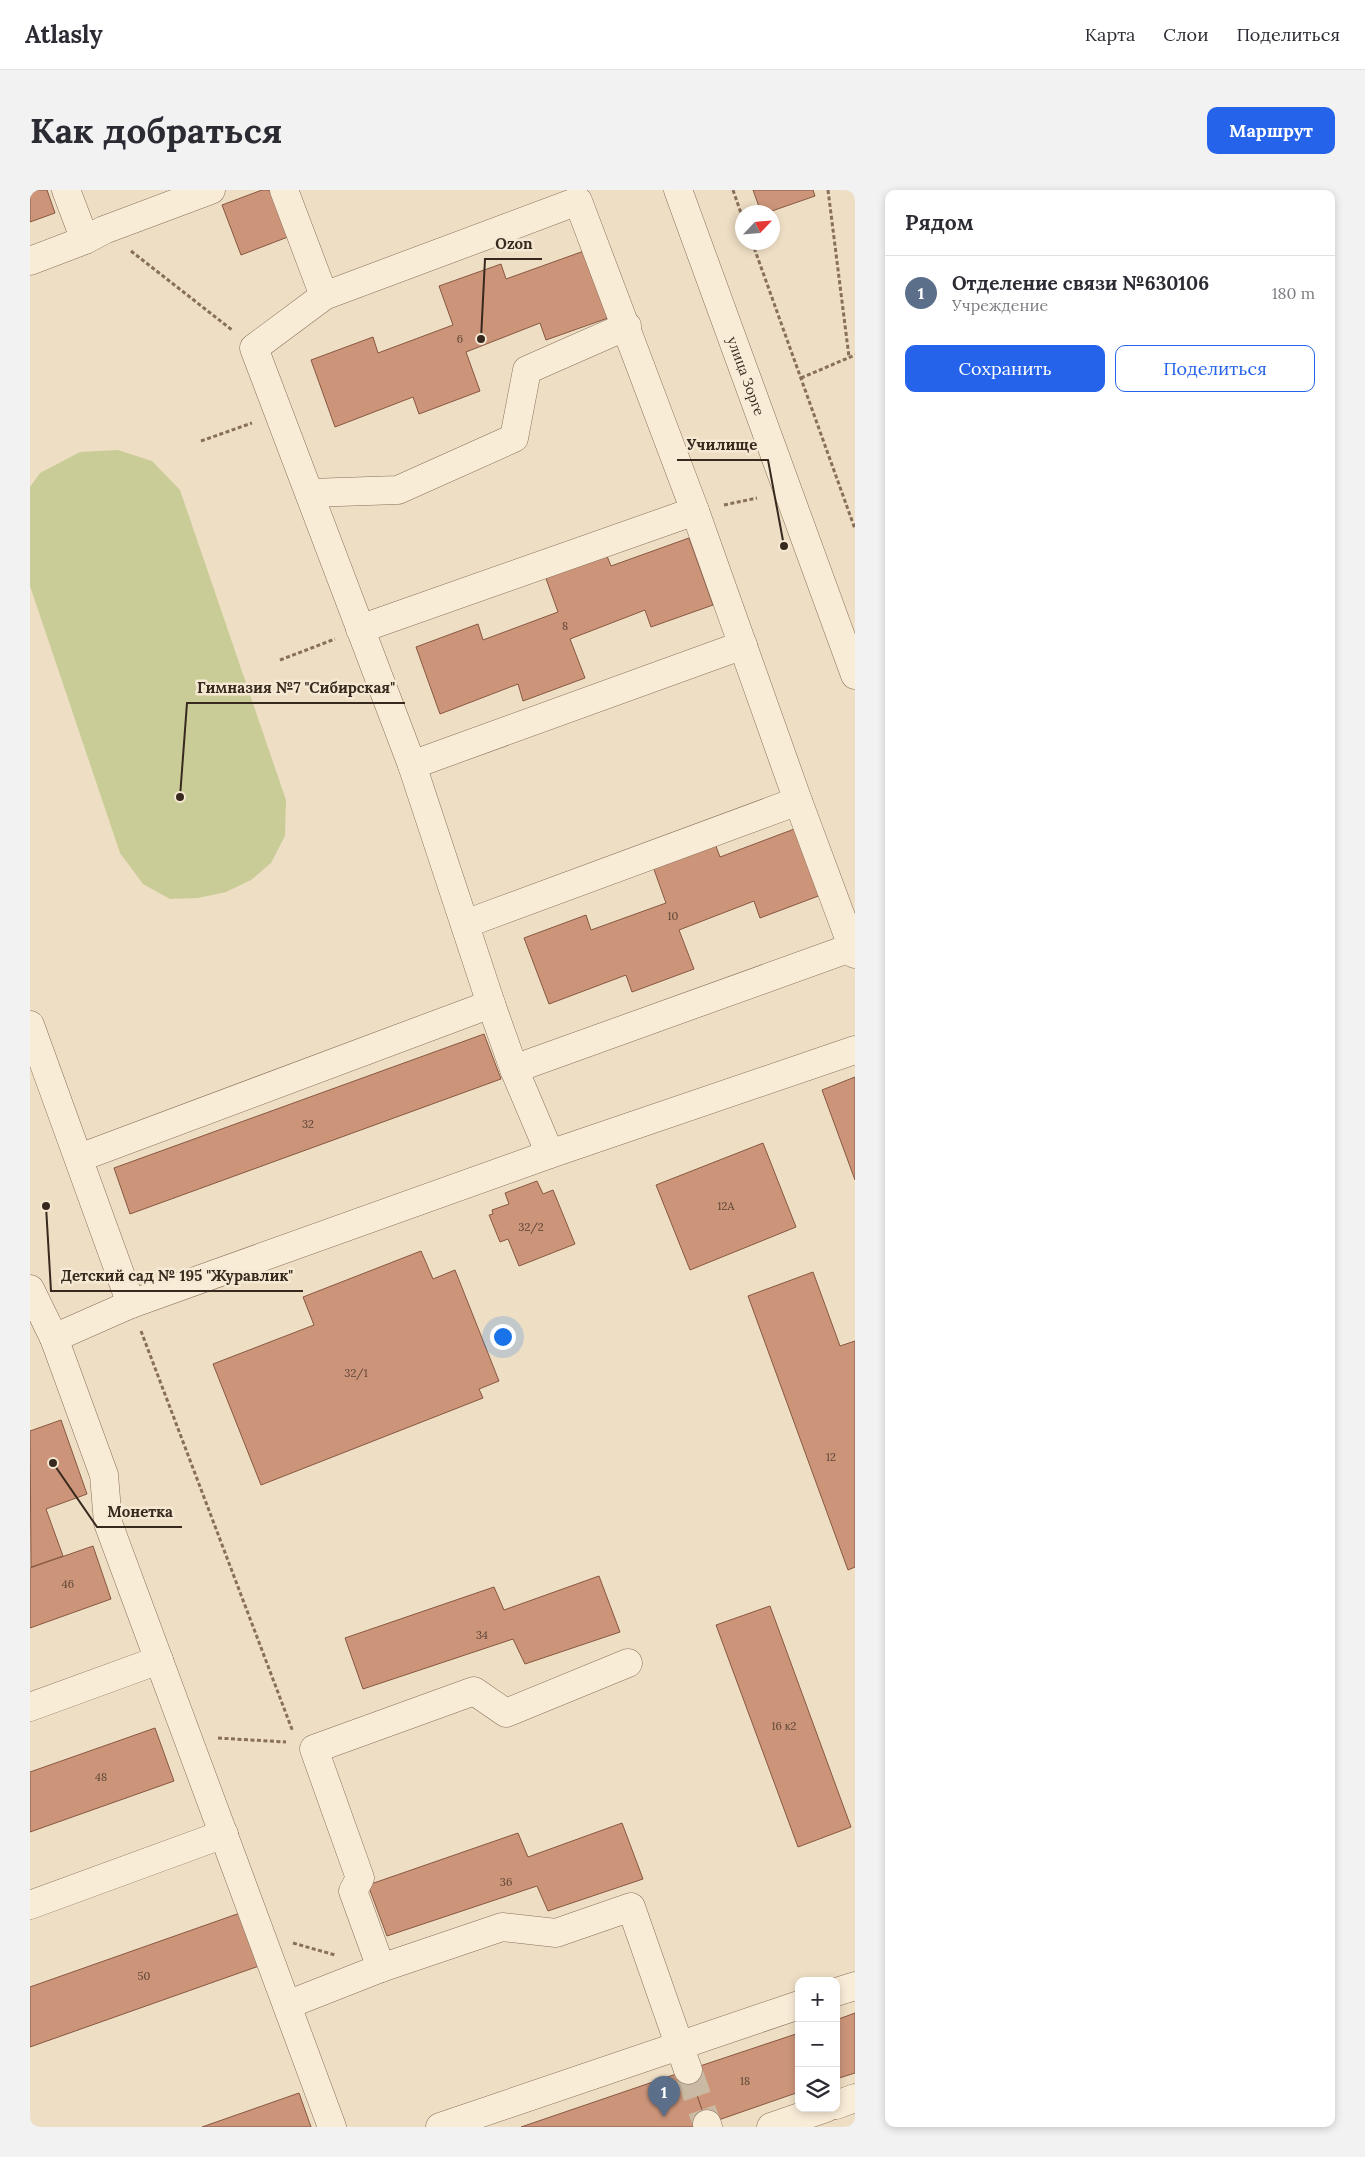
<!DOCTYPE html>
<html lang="ru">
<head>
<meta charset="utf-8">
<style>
  body { margin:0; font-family:Lora,serif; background:#f2f2f3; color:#2b2b33 }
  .controls { position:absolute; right:15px; bottom:15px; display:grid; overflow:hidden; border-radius:10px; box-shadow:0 2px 8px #0003 }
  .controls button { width:45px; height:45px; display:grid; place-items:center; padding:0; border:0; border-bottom:1px solid #e1e1e2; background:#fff; color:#2b2b33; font:25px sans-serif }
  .compass { position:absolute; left:705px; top:15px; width:45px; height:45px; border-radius:50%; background:#fff; box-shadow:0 2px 8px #0003; rotate:64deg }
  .you { position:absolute; left:472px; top:1146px; width:18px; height:18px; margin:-12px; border:4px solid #fff; border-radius:50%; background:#1a73e8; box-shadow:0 0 0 8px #1a73e833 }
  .badge { display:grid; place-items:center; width:32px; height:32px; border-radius:50%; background:#2563eb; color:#fff; font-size:16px; font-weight:700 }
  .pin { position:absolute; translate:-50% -41px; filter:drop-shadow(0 1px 2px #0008) }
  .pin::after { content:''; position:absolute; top:26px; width:18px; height:15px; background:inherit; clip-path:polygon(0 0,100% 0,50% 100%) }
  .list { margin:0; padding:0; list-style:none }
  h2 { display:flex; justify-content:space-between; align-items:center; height:65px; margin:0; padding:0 20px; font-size:21px }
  h2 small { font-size:16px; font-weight:400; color:#7c7c81 }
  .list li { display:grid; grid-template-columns:32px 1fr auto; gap:15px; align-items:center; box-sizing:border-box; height:75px; padding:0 20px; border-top:1px solid #e1e1e2 }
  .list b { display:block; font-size:19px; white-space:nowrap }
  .list p { margin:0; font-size:16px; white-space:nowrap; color:#7c7c81 }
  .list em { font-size:16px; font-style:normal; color:#7c7c81 }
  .actions { display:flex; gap:10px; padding:15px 20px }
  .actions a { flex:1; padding:11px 0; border:1px solid #2563eb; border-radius:10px; text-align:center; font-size:18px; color:#2563eb }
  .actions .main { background:#2563eb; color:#fff }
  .icon { flex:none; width:28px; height:28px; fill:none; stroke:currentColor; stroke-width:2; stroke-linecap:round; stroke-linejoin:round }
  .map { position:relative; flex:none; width:825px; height:1937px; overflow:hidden; border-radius:10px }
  header { display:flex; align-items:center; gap:30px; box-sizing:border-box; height:70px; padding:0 25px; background:#fff; border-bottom:1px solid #e1e1e2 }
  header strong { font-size:24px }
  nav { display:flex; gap:28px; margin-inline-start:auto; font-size:18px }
  .intro { display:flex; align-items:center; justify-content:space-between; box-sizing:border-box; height:120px; padding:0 30px }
  h1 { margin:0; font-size:35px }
  .button { padding:12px 22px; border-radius:10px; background:#2563eb; color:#fff; font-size:18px; font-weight:700 }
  main { display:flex; gap:30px; padding:0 30px }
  aside { flex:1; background:#fff; border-radius:10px; box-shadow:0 2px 8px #0003 }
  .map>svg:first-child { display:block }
</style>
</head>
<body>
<header>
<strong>Atlasly</strong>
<nav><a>Карта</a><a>Слои</a><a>Поделиться</a></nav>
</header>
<div class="intro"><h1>Как добраться</h1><a class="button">Маршрут</a></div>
<main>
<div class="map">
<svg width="825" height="1937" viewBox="0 0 825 1937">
  <rect width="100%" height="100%" fill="#eedec4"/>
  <polygon fill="#cacc97" points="88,260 122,271 150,300 256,610 255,646 241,673 221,690 196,702 168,708 140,709 113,694 90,663 0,396 0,297 10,283 50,262"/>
  <g fill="#cc957a" stroke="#875740">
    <polygon points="0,0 17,0 25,23 0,32"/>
    <polygon points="232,0 246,0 263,45 211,65 192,15"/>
    <polygon points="723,0 783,0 785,6 739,22 731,22"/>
    <polygon points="554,61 578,128 516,150 510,133 436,162 450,201 389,224 383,207 305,237 281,170 343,147 348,163 423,135 409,96 471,74 476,89"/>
    <polygon points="659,348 683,415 621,437 615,420 540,449 555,488 493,511 488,494 410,524 386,457 448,434 453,450 528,422 514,383 575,361 581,376"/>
    <polygon points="767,638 791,705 730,728 724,711 649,740 664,779 602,802 596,785 519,814 494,748 556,725 561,740 636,713 622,674 684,651 690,667"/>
    <polygon points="454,844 471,889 100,1024 84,978"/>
    <polygon points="825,887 825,990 792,900"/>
    <polygon points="733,953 766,1037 660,1080 626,995"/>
    <polygon points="507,991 513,1004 523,1000 545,1054 489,1076 478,1049 470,1052 459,1025 463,1024 462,1020 479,1014 475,1003"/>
    <polygon points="391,1061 403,1089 425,1080 469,1191 449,1199 453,1208 231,1295 183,1174 284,1135 273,1107"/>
    <polygon points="783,1082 810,1156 825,1151 825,1377 818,1380 718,1106"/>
    <polygon points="31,1230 57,1304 16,1319 33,1366 1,1377 0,1241"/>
    <polygon points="63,1356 81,1409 0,1438 0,1378"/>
    <polygon points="569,1386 590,1442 495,1474 483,1449 333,1499 315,1448 464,1397 474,1420"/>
    <polygon points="740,1416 821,1637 768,1657 686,1435"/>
    <polygon points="125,1538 144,1591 0,1642 0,1582"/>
    <polygon points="592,1633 613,1689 518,1721 507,1696 357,1746 338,1695 488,1643 498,1667"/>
    <polygon points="210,1723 229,1776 0,1857 0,1797"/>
    <polygon points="825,1823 825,1883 806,1889 806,1830"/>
    <polygon points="769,1843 769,1902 677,1934 658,1880"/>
    <polygon points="658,1880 677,1934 666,1937 491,1937"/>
    <polygon points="269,1903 281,1937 172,1937"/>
  </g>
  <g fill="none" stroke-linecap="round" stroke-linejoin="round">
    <polyline stroke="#cabaa3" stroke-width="28" stroke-dasharray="28 14" stroke-linecap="butt" points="658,1880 677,1934"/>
    <g stroke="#886f5a" stroke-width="29">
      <g id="minor">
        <polyline points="36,0 55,50 74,40 181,0"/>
        <polyline points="254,0 294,106"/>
        <path id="s1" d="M 648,0 L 825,485"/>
        <polyline points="0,71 55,50"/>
        <polyline points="280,303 368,300 484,248 497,180 597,136"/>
        <polyline points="330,439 665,321"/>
        <polyline points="382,575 713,455"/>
        <polyline points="435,734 768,611"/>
        <polyline points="0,835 101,1114"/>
        <polyline points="484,879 823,757"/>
        <polyline points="520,964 484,879 461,814 382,575 224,158 294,106 548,11 665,321 768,611 825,764"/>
        <polyline points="49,968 461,814"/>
        <polyline points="0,1099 24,1148 101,1114 520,964 825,860"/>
        <polyline points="24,1148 74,1285 78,1333 302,1937"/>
        <polyline points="0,1517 129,1470"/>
        <polyline points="0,1715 194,1644"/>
        <polyline points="351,1778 323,1701 330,1688 284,1559 444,1501 476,1523 598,1473"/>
        <polyline points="806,1802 825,1796"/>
        <polyline points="257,1815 351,1778 472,1737 526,1743 601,1717 658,1880"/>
        <polyline points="806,1915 825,1908"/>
        <polyline points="677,1934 678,1937"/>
        <polyline points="410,1937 769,1815"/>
        <polyline points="741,1937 796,1918"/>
      </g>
    </g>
    <g stroke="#886f5a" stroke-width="3" stroke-dasharray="4 2.5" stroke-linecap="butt">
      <polyline points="703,0 712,26"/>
      <polyline points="798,0 819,167"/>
      <polyline points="722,52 825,339"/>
      <polyline points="101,61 202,140"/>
      <polyline points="771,188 825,165"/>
      <polyline points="171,251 222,233"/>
      <polyline points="694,315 727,308"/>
      <polyline points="250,470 305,449"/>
      <polyline points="111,1141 263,1542"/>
      <polyline points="188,1548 256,1552"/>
      <polyline points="263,1753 305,1765"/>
    </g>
    <use href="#minor" stroke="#f9ecd7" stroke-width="28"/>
  </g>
  <g text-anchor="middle" stroke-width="5" stroke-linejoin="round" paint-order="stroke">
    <g font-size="11" fill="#5d4435">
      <text x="430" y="153">6</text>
      <text x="535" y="440">8</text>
      <text x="643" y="730">10</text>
      <text x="278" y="938">32</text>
      <text x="696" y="1020">12А</text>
      <text x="501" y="1041">32/2</text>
      <text x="326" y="1187">32/1</text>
      <text x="801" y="1271">12</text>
      <text x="38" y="1398">46</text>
      <text x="452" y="1449">34</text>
      <text x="754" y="1540">16 к2</text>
      <text x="71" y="1591">48</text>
      <text x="476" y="1696">36</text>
      <text x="114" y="1790">50</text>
      <text x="715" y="1895">18</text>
    </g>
    <g font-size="14" fill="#38291e" stroke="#f5e9d3">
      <text dy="5" stroke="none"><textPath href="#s1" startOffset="198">улица Зорге</textPath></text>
    </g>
  </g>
  <path fill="none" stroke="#38291e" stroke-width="2" d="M451 149L455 69H512M754 356L738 270H647M150 607L157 513H375M16 1016L21 1101H273M23 1273L67 1337H152"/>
  <g fill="#38291e" stroke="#f5e9d3" stroke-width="2">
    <circle cx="451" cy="149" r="5"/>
    <circle cx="754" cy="356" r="5"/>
    <circle cx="150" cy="607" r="5"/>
    <circle cx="16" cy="1016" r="5"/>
    <circle cx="23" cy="1273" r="5"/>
  </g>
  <g font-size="15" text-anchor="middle" font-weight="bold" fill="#38291e" stroke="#f5e9d3" stroke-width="5" stroke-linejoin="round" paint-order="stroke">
    <text x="484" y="59">Ozon</text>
    <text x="692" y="260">Училище</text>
    <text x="266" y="503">Гимназия №7 "Сибирская"</text>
    <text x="147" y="1091">Детский сад № 195 "Журавлик"</text>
    <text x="110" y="1327">Монетка</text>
  </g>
</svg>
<div class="controls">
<button>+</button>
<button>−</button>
<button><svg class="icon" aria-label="layers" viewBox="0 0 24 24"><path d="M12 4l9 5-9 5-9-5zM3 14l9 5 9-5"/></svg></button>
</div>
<svg class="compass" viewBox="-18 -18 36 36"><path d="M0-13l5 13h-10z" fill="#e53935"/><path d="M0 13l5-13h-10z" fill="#7c7c81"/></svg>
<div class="you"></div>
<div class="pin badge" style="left:634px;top:1927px;background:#5c6f8a">1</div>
</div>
<aside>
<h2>Рядом<small></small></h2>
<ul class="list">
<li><span class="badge" style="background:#5c6f8a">1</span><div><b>Отделение связи №630106</b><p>Учреждение</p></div><em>180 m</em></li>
</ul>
<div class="actions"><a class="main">Сохранить</a><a>Поделиться</a></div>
</aside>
</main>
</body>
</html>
